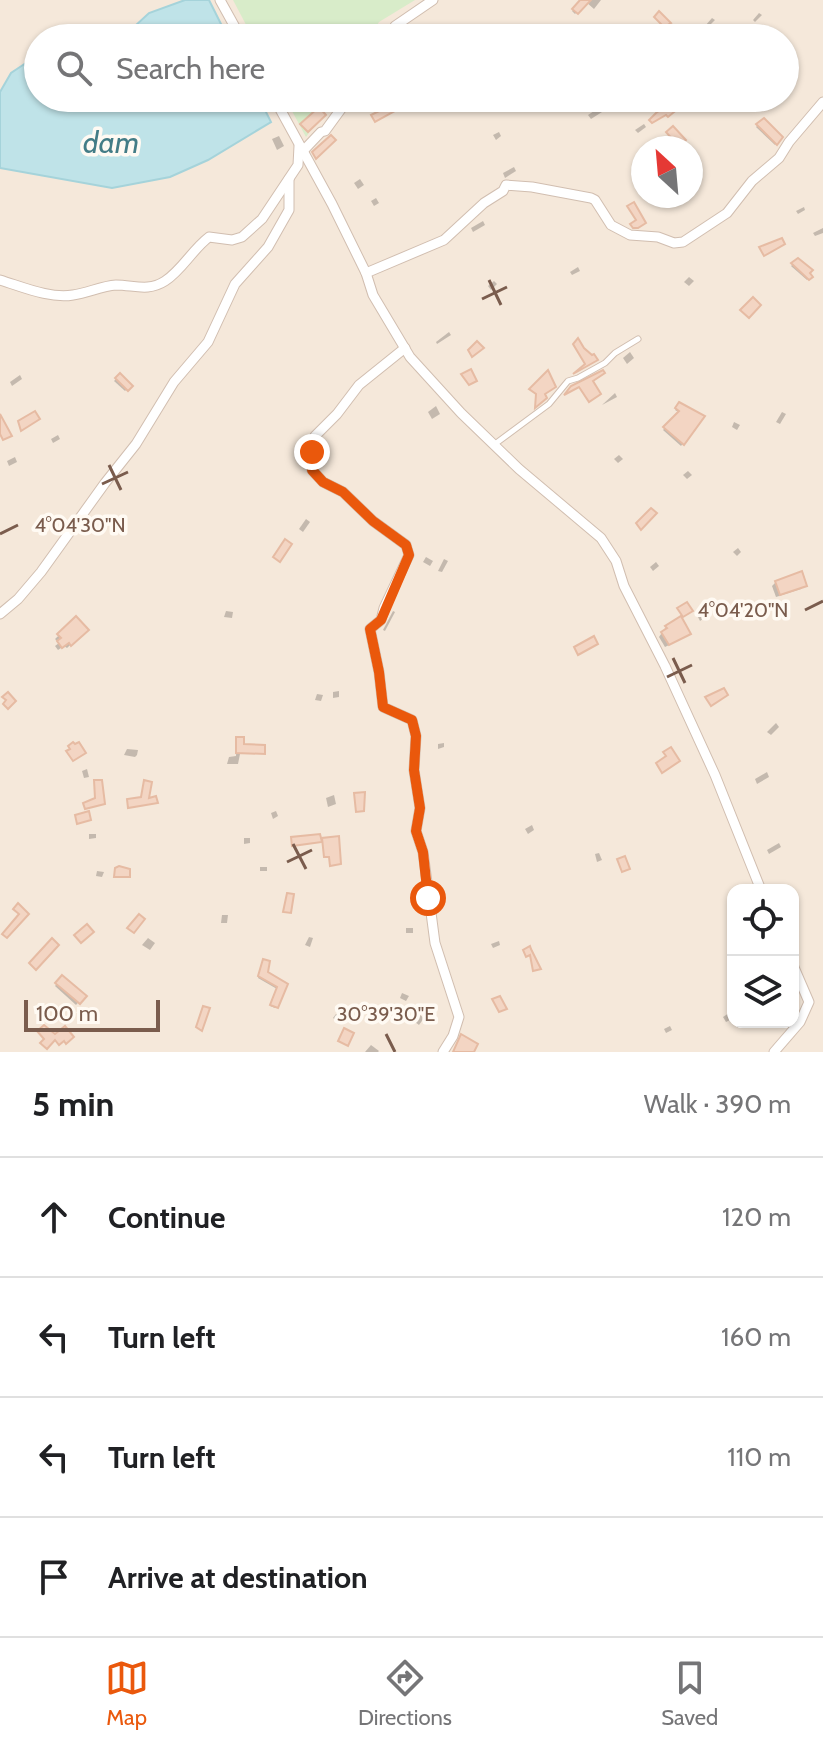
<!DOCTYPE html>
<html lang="en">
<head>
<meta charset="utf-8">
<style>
  body { margin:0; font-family:Cabin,sans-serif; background:#f6f6f6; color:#202124 }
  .controls { position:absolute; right:24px; bottom:24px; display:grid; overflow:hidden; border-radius:16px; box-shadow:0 2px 6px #0004 }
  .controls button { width:72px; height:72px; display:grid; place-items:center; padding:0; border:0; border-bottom:2px solid #e0e0e0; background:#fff; color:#202124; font:40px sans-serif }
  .compass { position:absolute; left:631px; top:136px; width:72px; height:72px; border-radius:50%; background:#fff; box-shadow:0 2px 6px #0004; rotate:334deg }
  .scale { position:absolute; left:24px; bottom:20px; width:136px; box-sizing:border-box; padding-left:8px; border:4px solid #7a5c4d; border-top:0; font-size:22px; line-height:28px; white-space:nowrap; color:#7a5c4d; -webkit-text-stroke:6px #fffaf3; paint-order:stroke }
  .stop { position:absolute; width:24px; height:24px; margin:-18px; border:6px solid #ea580c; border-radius:50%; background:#fff }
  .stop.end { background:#ea580c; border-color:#fff; box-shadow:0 2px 8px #0008 }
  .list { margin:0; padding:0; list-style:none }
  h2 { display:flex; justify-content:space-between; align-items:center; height:104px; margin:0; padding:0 32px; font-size:34px }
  h2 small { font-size:26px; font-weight:400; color:#757577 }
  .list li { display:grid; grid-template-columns:52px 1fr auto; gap:24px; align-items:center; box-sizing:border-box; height:120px; padding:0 32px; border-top:2px solid #e0e0e0 }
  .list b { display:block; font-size:30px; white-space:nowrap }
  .list em { font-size:26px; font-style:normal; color:#757577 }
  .icon { flex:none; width:44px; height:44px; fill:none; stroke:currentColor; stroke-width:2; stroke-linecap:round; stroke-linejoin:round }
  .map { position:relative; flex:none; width:823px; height:1052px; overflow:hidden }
  .search { position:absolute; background:#fff; box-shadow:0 2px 6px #0004; left:24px; right:24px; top:24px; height:88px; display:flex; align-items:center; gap:20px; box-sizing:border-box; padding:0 28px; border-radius:44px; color:#757577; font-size:30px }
  .sheet { height:584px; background:#fff }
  nav { display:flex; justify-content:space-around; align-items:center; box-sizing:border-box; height:112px; border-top:2px solid #e0e0e0; background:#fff; font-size:22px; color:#757577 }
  nav a { display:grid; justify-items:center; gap:4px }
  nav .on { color:#ea580c }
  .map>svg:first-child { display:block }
</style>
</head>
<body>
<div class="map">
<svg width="823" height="1052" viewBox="0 0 823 1052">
  <rect width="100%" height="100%" fill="#fdf6ec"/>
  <path fill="#f5e8da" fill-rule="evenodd" d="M 0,0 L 823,0 L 823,1052 L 0,1052 ZM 38,38 L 785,38 L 785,98 L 38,98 ZM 643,148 L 691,148 L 691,196 L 643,196 ZM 733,890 L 793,890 L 793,1022 L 733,1022 Z"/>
  <g fill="#d8ecc9">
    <polygon points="233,0 415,0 379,22 369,38 253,38"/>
    <polygon points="285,98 333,98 306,137"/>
  </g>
  <g fill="#bfe3e8" stroke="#a5d3da" stroke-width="2">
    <polygon points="185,0 209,0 228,38 122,38 149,13"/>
    <polygon points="35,57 38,58 38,98 259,98 271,122 208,160 170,177 112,188 0,168 0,92 11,73"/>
  </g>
  <g fill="#0003">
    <polygon points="583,0 601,0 594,9 586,2 575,14 572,11"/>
    <polygon points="759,13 762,15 755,22 753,20"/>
    <polygon points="712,18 715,20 707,28 705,26"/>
    <polygon points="514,31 518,38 505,38 507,35"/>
    <polygon points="558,98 565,99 554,107 551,103"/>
    <polygon points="600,107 602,112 591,119 588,115"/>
    <polygon points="763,120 780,138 775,145 756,127"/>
    <polygon points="644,124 646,127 638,133 635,130"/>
    <polygon points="499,132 501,136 496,140 493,135"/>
    <polygon points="279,136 284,146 277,150 272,139"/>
    <polygon points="514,167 516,171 505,178 503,173"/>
    <polygon points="360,179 364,185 358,189 354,183"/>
    <polygon points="376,198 379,203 374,206 371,201"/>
    <polygon points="804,207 805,210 798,214 796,211"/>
    <polygon points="483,221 485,225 473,232 471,228"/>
    <polygon points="823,228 823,233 815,236 813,233"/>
    <polygon points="798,260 810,276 807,280 791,266"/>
    <polygon points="578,267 580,271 572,275 570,272"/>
    <polygon points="689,277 694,281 689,286 684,282"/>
    <polygon points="494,281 497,284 491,290 488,286"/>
    <polygon points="449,332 451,335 437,344 436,342"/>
    <polygon points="630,352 634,358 627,364 623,358"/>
    <polygon points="20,375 22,379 12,386 10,382"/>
    <polygon points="120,375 130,386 125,391 114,381"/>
    <polygon points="615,393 617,397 602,405"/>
    <polygon points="680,404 702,417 681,446 663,430 680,413 675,410"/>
    <polygon points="436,406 440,414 432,419 428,412"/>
    <polygon points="782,412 786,414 780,424 776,422"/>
    <polygon points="734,422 740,425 737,430 732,427"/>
    <polygon points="58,435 60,439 53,443 51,439"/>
    <polygon points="619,455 623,459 618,463 614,459"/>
    <polygon points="15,457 17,462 9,466 7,461"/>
    <polygon points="688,471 692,475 687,479 683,475"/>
    <polygon points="306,519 310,522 303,532 299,529"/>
    <polygon points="738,548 741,552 737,556 733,552"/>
    <polygon points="426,557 433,561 430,566 423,562"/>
    <polygon points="444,559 448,561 442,572 438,571"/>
    <polygon points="656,562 659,566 653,571 650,567"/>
    <polygon points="776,582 805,585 801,589 776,597 772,586"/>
    <polygon points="226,611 233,612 232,618 224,617"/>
    <polygon points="393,611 395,612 385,631 383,630"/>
    <polygon points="705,612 707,616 700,621 698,617"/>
    <polygon points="76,619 86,630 67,648 64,646 58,650 55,646 59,643 55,639"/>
    <polygon points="666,627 685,637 665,647 659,637"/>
    <polygon points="339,691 339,697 333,698 333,692"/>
    <polygon points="317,694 323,695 321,701 315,700"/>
    <polygon points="776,723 779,727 771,735 767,732"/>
    <polygon points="237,739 242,745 263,753 240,754 238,764 227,764 229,757 236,756"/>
    <polygon points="444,743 444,747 438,749 438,744"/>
    <polygon points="127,749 138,750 137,755 135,757 124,755"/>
    <polygon points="87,769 89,777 84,778 82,771"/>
    <polygon points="767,772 769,777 757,784 755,779"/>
    <polygon points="334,795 336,804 328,807 326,798"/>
    <polygon points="276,811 278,816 273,819 271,813"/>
    <polygon points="532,825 534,830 528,834 525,829"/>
    <polygon points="89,834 96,834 96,838 89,839"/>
    <polygon points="244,838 250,838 250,843 244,844"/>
    <polygon points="779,843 781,847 769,854 767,850"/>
    <polygon points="599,853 602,860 597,862 595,854"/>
    <rect x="260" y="867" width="7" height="4"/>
    <polygon points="97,871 104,872 102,877 96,876"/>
    <polygon points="222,915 228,915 227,923 221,923"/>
    <rect x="406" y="928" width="7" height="5"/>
    <polygon points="309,937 313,938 310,947 305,945"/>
    <polygon points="148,938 155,943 150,950 142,945"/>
    <polygon points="499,941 500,945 493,948 491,944"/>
    <polygon points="263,962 265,973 285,985 275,1008 270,1006 277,989 258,978"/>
    <polygon points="62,978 84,996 76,1005 55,986"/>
    <polygon points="402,993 409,996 406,1001 400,998"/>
    <polygon points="729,1013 732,1019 726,1022 723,1017"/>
    <polygon points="336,1014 342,1017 339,1022 333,1018"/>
    <polygon points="420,1015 424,1018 419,1025 415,1022"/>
    <polygon points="670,1026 672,1030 666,1033 664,1029"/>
    <polygon points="371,1045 379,1051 378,1052 365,1052"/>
  </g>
  <g fill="#f3d5c3" stroke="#e6bba3" stroke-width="2">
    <polygon points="580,0 591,0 578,14 572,9"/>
    <polygon points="659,11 671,23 652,34 661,24 654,17"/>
    <polygon points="677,98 682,99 677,104 679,108 668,117 666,115 652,123 649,120 656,113"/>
    <polygon points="391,105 395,111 375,122 371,115"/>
    <polygon points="319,107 326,115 308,132 300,124"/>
    <polygon points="764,118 783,137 777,145 756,124"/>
    <polygon points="673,126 686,140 679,148 667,148 674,141 666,132"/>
    <polygon points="331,135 336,140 316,159 312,152"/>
    <polygon points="634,202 646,223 638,228 633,228 630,224 636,220 627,206"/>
    <polygon points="782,238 785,244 764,256 759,247"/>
    <polygon points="798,258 813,270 810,273 813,277 809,280 791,263"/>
    <polygon points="753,297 761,305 749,318 740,310"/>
    <polygon points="578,338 584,348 592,355 594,354 598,360 573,374 585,364 573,344"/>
    <polygon points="477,341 484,348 472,357 468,350"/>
    <polygon points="471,369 477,381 469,385 461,374"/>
    <polygon points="548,370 556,387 545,394 547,398 535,408 536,394 529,389"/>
    <polygon points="603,370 605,373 593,381 601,394 589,402 579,387 564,395 571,386"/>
    <polygon points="120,373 133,386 128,391 115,378"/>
    <polygon points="679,402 705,416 684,445 663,427 679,411 675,408"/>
    <polygon points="35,411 40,419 21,431 18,421"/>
    <polygon points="0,414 12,436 3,440 0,434"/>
    <polygon points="651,508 657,513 641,530 636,523"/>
    <polygon points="285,539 292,544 280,562 273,557"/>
    <polygon points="802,571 807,586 780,595 775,581"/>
    <polygon points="687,602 693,611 683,617 677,608"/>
    <polygon points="76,616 89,630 71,646 69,643 62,648 57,641 61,638 57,634"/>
    <polygon points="681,616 691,634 669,645 661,632 667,628 665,626"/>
    <polygon points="594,636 598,644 578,655 574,647"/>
    <polygon points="724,688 728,695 711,706 705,697"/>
    <polygon points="8,692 16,701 8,709 3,704 6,700 2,697"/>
    <polygon points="236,737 244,737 244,744 265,745 265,754 236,753"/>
    <polygon points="73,742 75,744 79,742 86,753 73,761 66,751 70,749 68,746"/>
    <polygon points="671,747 680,761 662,773 656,763 666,756 663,752"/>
    <polygon points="94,780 102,780 105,804 85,809 83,803 95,798"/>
    <polygon points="144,780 152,782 149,798 156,796 158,803 128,808 127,799 141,797"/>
    <polygon points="365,792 364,811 356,812 354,793"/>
    <polygon points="89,811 91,820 77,824 75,815"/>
    <polygon points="320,834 322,842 292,846 291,837"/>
    <polygon points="339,836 341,864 330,866 329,857 324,857 322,838"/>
    <polygon points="625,856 630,869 622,872 617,859"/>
    <polygon points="119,866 130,869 130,877 114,877 115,868"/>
    <polygon points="287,893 294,894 291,913 283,912"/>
    <polygon points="18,903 29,914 7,938 2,934 19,914 13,909"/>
    <polygon points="139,914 145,919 134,933 127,928"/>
    <polygon points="87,924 94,932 81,943 74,935"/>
    <polygon points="52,938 59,945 36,970 29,963"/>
    <polygon points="530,946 531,949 541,969 533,971 530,955 526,957 523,950"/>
    <polygon points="263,959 270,961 268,972 288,984 278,1008 270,1005 277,987 258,976"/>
    <polygon points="62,975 87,996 80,1004 55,983"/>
    <polygon points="500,996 507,1009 499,1012 492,999"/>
    <polygon points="203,1006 210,1008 202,1031 196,1027"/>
    <polygon points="44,1025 55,1034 65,1026 74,1037 66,1044 64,1041 59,1045 55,1040 47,1049 40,1043 44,1039 37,1031"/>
    <polygon points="344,1028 354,1033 348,1046 338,1041"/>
    <polygon points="461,1034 478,1044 474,1052 453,1052"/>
  </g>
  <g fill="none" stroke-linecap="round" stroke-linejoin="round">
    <g stroke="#d1beb0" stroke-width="7">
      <polyline id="service" points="495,444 549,404 568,381 578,378 605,363 615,353 638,339"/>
    </g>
    <g stroke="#d1beb0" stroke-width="11">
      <g id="minor">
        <polyline points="220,0 241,38"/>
        <polyline points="388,38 395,26 433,0"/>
        <polyline points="274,98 332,204 366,273 373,295 410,357 461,413 519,469 601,538 616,561 624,586 665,666 715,775 761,890"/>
        <polyline points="303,151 321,132 325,131 349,98"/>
        <polyline points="366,273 444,240 484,203 503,191 506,185 532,187 591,198 595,200 611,225 630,235 658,237 674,243 683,242 727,213 752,181 779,158 789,142 823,102"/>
        <path d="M 0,280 C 23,287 50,299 73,295 C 88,293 101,286 116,285 C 134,285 148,292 165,281 C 182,270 192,250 209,237 L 232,240 L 242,237 L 262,219 L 298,165 L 299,146"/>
        <polyline points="405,348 359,385 337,414 315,436 312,470 323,482 343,492 373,521 406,545 409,555 384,608 381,620 370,629 379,672 383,707 412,720 416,736 414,770 420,808 416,831 423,852 435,943 459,1017 453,1036 443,1052"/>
        <polyline points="0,614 18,599 41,572 105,483 136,444 174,382 208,342 235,284 268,247 289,210 289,179"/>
        <polyline points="774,1052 800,1022 809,1002 793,965"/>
      </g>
    </g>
    <use href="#service" stroke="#fff" stroke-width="5"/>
    <use href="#minor" stroke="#fff" stroke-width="9"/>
  </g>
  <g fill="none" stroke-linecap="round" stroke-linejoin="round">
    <polyline stroke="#ea580c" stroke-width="10" points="312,452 312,470 323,482 343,492 373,521 406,545 409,555 381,620 370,629 379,672 383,707 412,720 416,736 414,770 420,808 416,831 423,852 428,898"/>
  </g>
  <path fill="none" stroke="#7a5c4d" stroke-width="3" d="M 489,280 L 501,305M 482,299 L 507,287M 109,465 L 121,490M 102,484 L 128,472M 0,534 L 18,525M 805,610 L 823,601M 673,658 L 685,683M 667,677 L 692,665M 293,844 L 306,869M 287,862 L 312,850M 386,1034 L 395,1052"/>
  <g text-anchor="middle" stroke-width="7" stroke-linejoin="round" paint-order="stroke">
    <g font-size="30" font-style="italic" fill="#437c86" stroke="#fffaf3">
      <text x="111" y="153">dam</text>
    </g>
  </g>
  <g font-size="20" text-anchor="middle" fill="#7a5c4d" stroke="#fffaf3" stroke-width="7" stroke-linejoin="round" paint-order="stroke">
    <text x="80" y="532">4°04'30"N</text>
    <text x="743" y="617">4°04'20"N</text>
    <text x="386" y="1021">30°39'30"E</text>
  </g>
</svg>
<div class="controls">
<button><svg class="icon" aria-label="locate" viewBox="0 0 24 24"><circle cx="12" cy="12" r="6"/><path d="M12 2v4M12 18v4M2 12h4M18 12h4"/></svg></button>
<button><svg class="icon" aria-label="layers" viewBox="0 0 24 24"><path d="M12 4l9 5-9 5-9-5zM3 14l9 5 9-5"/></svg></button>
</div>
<svg class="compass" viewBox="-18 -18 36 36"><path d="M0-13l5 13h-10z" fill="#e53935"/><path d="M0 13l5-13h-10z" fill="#757577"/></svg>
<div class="scale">100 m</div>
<div class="stop" style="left:428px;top:898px"></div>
<div class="stop end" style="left:312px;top:452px"></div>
<div class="search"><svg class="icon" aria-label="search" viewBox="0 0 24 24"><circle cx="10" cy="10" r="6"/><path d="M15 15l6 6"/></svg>Search here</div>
</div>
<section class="sheet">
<h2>5 min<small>Walk · 390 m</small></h2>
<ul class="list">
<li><svg class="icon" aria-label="ahead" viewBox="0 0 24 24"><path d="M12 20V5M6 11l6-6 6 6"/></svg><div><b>Continue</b></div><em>120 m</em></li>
<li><svg class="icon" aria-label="left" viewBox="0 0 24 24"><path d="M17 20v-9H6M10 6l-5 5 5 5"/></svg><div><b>Turn left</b></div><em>160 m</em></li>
<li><svg class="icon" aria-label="left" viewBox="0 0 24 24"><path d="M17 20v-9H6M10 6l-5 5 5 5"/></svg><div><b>Turn left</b></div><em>110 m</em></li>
<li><svg class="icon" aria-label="arrive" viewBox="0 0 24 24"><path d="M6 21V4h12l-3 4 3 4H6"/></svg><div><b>Arrive at destination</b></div></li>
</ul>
</section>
<nav>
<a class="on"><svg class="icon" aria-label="map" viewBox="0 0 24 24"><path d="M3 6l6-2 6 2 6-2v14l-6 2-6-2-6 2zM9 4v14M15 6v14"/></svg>Map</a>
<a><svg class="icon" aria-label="directions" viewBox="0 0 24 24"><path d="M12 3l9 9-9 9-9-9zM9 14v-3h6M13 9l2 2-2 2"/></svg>Directions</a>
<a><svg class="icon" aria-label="saved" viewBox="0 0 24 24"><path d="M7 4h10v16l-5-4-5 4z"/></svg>Saved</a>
</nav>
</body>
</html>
